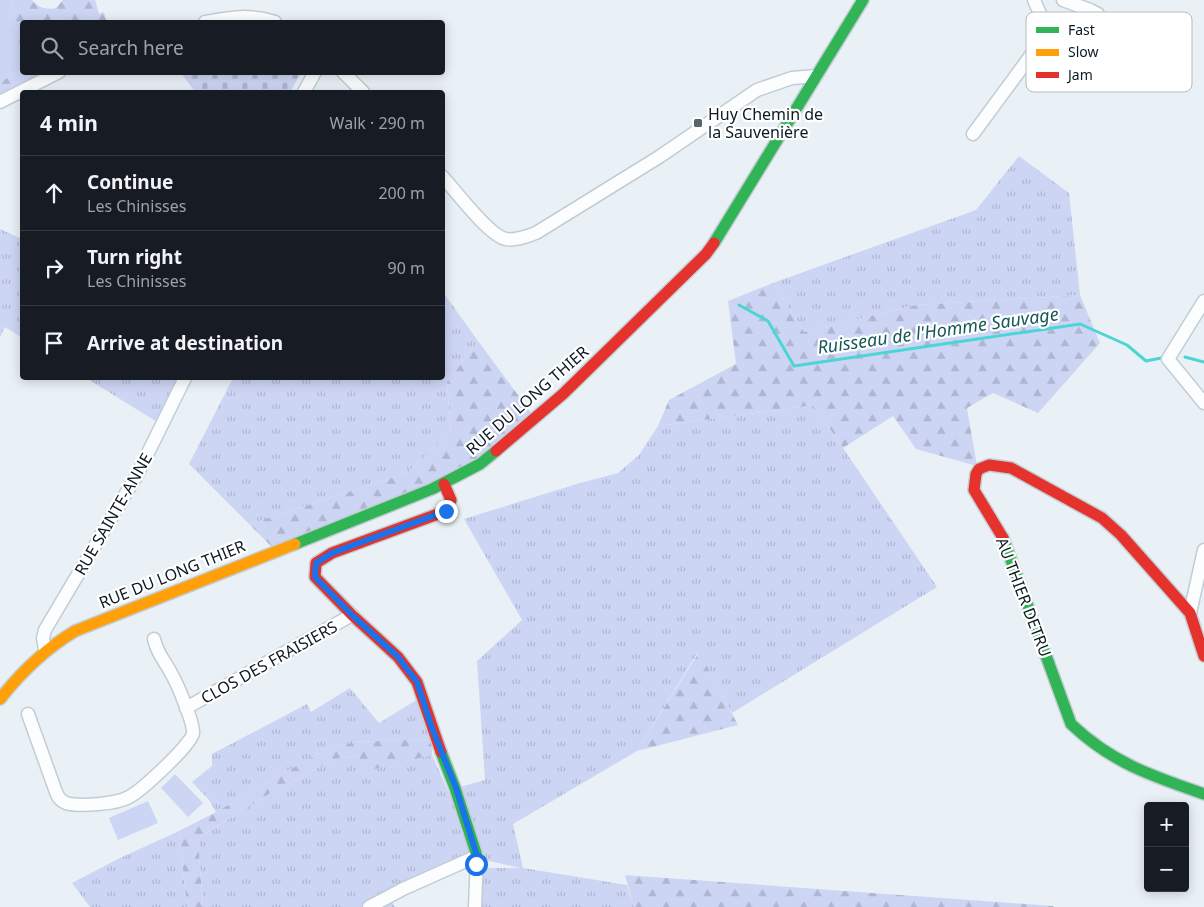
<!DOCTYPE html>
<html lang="en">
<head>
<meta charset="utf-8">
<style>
  body { margin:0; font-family:"Noto Sans",sans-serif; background:#20242c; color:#f1f3f6 }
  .controls { position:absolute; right:15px; bottom:15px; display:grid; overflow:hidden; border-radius:5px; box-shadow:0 2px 12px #0003 }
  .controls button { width:45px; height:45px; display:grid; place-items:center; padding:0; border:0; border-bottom:1px solid #363941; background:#171b24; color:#f1f3f6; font:25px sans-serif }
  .stop { position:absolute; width:15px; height:15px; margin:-11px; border:4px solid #1a73e8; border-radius:50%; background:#fff }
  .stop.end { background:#1a73e8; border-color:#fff; box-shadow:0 1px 5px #0008 }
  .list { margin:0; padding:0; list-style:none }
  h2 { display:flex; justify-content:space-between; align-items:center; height:65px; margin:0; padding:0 20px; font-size:21px }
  h2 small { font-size:16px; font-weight:400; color:#9ea1a6 }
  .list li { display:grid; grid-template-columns:32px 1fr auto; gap:15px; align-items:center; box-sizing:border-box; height:75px; padding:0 20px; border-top:1px solid #363941 }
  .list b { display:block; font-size:19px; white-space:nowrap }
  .list p { margin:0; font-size:16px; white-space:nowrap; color:#9ea1a6 }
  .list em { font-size:16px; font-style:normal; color:#9ea1a6 }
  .icon { flex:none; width:28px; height:28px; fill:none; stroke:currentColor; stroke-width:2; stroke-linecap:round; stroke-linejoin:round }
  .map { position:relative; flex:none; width:1204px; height:907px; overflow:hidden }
  .search { position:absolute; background:#171b24; box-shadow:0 2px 12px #0003; left:20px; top:20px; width:425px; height:55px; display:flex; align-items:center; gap:12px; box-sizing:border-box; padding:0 18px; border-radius:5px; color:#9ea1a6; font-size:19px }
  .panel { position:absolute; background:#171b24; box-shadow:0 2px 12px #0003; left:20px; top:90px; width:425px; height:290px; border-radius:5px }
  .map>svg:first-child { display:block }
</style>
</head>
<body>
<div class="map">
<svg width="1204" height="907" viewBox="0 0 1204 907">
  <defs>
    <pattern id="grass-tufts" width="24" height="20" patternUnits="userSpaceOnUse" patternTransform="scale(1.25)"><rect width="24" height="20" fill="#cdd5f4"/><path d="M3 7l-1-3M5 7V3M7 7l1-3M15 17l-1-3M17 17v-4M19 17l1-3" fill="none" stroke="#afb6d1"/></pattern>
    <pattern id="forest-firs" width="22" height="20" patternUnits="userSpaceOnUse" patternTransform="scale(1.25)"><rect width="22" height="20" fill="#cdd5f4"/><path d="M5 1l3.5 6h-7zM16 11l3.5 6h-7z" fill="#afb6d1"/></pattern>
    <pattern id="cemetery-stones" width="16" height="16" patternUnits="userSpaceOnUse" patternTransform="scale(1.25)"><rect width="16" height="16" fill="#cdd5f4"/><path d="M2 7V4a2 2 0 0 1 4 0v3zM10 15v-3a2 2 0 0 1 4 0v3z" fill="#afb6d1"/></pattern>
  </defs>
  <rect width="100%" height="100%" fill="#e9f1f6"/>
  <g fill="url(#grass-tufts)">
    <polygon points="1019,156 1069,193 1080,295 916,305 804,332 773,283 976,210"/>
    <polygon points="0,229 22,239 22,338 5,327 0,337"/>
    <polygon points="443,292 478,341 447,382 451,432 407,473 249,524 189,464 233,378 442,378"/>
    <polygon points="86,378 182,378 162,425"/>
    <polygon points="814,405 937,587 732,713 698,652 637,751 513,824 523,868 627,885 634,907 479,907 480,868 520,868 481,859 456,788 485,780 477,661 522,620 464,519 580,483 618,473 639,455 658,426"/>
    <polygon points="350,688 379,723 418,699 432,739 356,742 328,748 216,812 209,800 192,782 212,766 212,754 307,704 311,712"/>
    <polygon points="432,755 477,856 469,866 403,889 389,897 395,907 203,907 198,838 269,794 334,759 358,756 366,770"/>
    <polygon points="179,831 187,907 90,907 72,883 120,858"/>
  </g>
  <g fill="url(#forest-firs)">
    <path d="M 11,0 L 32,0 C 38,8 47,10 56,8 L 63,0 L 95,0 L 99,14 L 104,12 L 107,22 L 22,22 L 22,57 Z"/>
    <polygon points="22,70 22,72 43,73 0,95 0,82"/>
    <polygon points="773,283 804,332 916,305 1080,295 1100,343 1038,413 993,393 967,408 977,466 916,449 893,416 843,448 814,405 658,426 669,400 736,364 728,301"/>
    <polygon points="478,341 535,418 480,464 276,551 249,524 407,473 451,432 447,382"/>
    <polygon points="699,652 738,725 637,751"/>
    <polygon points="432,739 432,755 366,771 358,756 334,759 269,794 198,838 203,907 187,907 179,831 216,812 328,748 356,742"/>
    <polygon points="625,875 1053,906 1054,907 634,907"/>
  </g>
  <polygon fill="url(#cemetery-stones)" points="181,73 301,73 290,92 195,92"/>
  <g fill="#cdd5f4">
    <polygon points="0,0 11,0 22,57 22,70 0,82"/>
    <polygon points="175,774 203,803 188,817 161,788"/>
    <polygon points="148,801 158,823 118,840 109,818"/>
  </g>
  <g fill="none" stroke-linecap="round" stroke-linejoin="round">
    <g stroke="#4cd5d5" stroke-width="3">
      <polyline points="739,305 768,321 794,366 1080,324 1127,345 1146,361 1161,358"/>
      <polyline points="1185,357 1204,362"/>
    </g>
    <g stroke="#c2cdd3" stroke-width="15">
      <g id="street">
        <polyline points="1063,0 1090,10 1098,14"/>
        <path d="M 205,22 C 231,17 249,14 275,22"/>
        <polyline points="343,72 363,92"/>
        <polyline points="304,92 315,72"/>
        <polyline points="0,102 59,72"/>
        <polyline points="973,134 1048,32 1034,0"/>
        <path d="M 442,176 C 455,190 489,236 506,239 C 516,241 527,236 536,233 L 659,157 L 757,90 L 792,78 L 816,76"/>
        <polyline points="1204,301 1168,359 1204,403"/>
        <polyline points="1190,613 1204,550"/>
        <polyline points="45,650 43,638 45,630 138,473 185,378"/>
        <polyline points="186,708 352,615"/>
        <path d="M 28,714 L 56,792 C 58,797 60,801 66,803 C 79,807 117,804 129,797 C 141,791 192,744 193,733 C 194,723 177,683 171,673 C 164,659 158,656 154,639"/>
        <polyline points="369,907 403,889 477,856 475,907"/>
      </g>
    </g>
    <g stroke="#c2cdd3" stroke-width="14">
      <g id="fast">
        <polyline points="714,243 863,0"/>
        <path d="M 1003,538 L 1071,724 C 1112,763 1152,776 1204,794"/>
        <polyline points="295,544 432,489 480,464 496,451"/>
        <polyline points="441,752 455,788 477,856"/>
      </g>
    </g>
    <g stroke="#c2cdd3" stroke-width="14">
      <path id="slow" d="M 0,699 C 22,671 45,649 75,631 L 295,544"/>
    </g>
    <g stroke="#c2cdd3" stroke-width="14">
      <g id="jam">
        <polyline points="496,451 563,394 706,254 714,243"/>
        <polyline points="1003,538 974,490 976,474 979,469 989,465 1011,468 1102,518 1121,535 1190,613 1204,656"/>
        <polyline points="441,752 417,682 398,657 352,615 315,577 316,563 332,553 446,511 451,500 444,484"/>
      </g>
    </g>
    <use href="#street" stroke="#fcfdfe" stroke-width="12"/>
    <use href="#fast" stroke="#30b455" stroke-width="11"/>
    <use href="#slow" stroke="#ff9f0a" stroke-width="11"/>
    <use href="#jam" stroke="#e5322d" stroke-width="11"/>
  </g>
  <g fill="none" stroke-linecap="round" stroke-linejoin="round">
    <polyline stroke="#1a73e8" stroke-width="6" points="446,511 332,553 316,563 315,577 352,615 398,657 417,682 432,728 456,788 477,856 476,864"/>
  </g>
  <rect fill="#59656c" stroke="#fff" stroke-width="2" x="693" y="118" width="10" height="10" rx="2.5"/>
  <g text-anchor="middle" stroke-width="4.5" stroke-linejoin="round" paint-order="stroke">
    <g font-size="16" fill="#0c1921" stroke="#fff" text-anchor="start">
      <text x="708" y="120">Huy Chemin de<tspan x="708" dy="18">la Sauvenière</tspan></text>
    </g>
    <g font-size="16" fill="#0c1921" stroke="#fff">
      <text transform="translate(527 400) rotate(-41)" y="6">RUE DU LONG THIER</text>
      <text transform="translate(113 514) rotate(-60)" y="6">RUE SAINTE-ANNE</text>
      <text transform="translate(172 574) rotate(-22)" y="6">RUE DU LONG THIER</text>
      <text transform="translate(1024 597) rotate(69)" y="6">AU THIER DETRU</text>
      <text transform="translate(269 662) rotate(-29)" y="6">CLOS DES FRAISIERS</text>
    </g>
    <g font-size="18" font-style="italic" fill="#175958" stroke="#fff">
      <text transform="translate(938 331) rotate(-8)" y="6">Ruisseau de l'Homme Sauvage</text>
    </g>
  </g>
  <rect x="1026" y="12" width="166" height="80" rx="8" fill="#fff" stroke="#b6babc" stroke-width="1"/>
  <rect x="1036" y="27" width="23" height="6" fill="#30b455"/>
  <rect x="1036" y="49" width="23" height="7" fill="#ff9f0a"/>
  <rect x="1036" y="72" width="23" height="6" fill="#e5322d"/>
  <g font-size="14" fill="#0c1921">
    <text x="1068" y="35">Fast</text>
    <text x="1068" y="57">Slow</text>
    <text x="1068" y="80">Jam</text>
  </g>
</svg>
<div class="controls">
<button>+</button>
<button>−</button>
</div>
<div class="stop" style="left:476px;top:864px"></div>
<div class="stop end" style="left:446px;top:511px"></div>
<div class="search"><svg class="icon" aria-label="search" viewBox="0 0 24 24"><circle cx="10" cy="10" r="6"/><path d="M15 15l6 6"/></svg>Search here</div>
<section class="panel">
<h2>4 min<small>Walk · 290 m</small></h2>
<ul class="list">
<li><svg class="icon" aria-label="ahead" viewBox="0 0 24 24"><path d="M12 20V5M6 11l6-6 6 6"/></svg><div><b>Continue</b><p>Les Chinisses</p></div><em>200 m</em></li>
<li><svg class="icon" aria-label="right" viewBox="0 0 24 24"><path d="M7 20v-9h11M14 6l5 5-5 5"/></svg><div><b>Turn right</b><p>Les Chinisses</p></div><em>90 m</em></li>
<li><svg class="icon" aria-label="arrive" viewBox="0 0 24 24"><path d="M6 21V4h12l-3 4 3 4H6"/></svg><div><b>Arrive at destination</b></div></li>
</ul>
</section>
</div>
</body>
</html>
